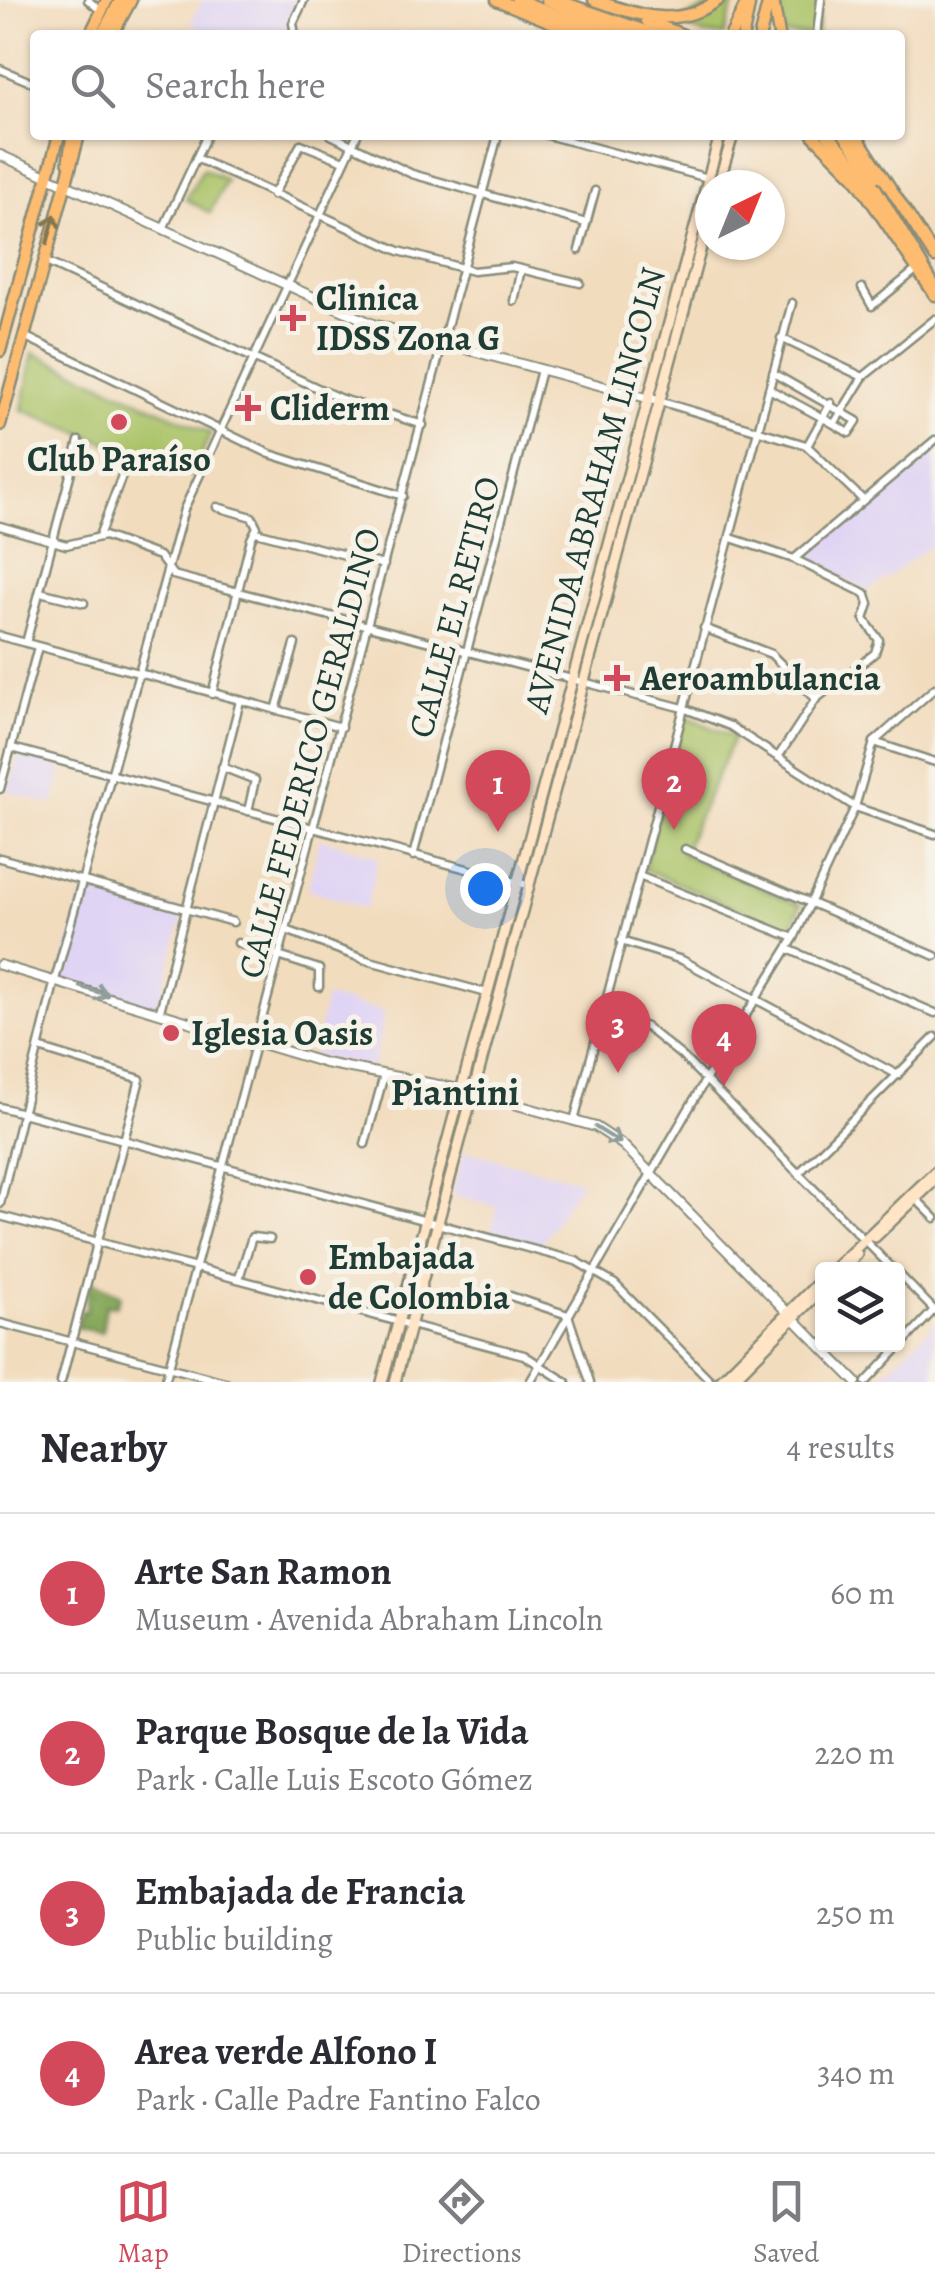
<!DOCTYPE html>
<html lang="en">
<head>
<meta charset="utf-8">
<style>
  body { margin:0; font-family:Alegreya,serif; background:#f7f7f7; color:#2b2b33 }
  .controls { position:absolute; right:30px; bottom:30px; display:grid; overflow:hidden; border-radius:10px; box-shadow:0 2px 8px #0004 }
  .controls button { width:90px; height:90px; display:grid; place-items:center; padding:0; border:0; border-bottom:2px solid #e1e1e2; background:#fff; color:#2b2b33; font:50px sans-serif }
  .compass { position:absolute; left:695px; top:170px; width:90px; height:90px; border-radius:50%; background:#fff; box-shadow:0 2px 8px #0004; rotate:43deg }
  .you { position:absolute; left:485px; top:888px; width:35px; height:35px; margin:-25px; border:8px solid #fff; border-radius:50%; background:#1a73e8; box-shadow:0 0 0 15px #1a73e833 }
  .badge { display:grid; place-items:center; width:65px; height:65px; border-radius:50%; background:#d1495b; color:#fff; font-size:32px; font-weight:700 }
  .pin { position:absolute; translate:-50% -82px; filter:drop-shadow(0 2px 5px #0008) }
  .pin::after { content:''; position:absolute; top:52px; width:35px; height:30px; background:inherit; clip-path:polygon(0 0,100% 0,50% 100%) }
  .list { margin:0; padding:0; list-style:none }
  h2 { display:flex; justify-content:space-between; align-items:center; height:130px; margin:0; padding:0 40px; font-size:42px }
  h2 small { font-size:32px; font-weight:400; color:#7c7c81 }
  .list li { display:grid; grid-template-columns:65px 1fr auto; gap:30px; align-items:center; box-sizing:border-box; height:160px; padding:0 40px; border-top:2px solid #e1e1e2 }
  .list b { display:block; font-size:38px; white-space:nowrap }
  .list p { margin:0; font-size:32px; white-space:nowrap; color:#7c7c81 }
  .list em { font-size:32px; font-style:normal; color:#7c7c81 }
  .icon { flex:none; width:55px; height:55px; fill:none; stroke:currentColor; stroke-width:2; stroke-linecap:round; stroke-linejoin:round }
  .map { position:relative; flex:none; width:935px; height:1382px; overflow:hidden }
  .search { position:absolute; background:#fff; box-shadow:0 2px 8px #0004; left:30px; right:30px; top:30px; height:110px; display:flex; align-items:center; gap:25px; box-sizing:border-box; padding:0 35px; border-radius:10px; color:#7c7c81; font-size:38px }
  .sheet { height:770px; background:#fff }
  nav { display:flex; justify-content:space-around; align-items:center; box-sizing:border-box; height:140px; border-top:2px solid #e1e1e2; background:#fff; font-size:28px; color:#7c7c81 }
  nav a { display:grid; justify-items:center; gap:5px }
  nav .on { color:#d1495b }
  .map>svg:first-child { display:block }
</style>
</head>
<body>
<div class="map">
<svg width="935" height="1382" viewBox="0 0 935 1382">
  <defs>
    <pattern id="forest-crowns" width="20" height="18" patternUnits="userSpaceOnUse" patternTransform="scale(2.5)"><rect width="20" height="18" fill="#87a95c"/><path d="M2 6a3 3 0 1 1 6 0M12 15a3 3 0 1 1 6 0" fill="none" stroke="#6e8b4d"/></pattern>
  </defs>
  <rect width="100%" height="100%" fill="#f7f3e8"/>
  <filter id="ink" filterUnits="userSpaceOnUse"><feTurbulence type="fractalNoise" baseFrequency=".01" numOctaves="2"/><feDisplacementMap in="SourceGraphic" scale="20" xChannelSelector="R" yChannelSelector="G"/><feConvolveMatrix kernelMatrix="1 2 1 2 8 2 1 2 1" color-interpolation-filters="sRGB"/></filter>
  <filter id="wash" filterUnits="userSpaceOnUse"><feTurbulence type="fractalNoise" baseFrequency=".0048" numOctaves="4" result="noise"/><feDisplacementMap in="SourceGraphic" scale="40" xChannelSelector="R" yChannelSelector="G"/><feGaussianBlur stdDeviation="2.25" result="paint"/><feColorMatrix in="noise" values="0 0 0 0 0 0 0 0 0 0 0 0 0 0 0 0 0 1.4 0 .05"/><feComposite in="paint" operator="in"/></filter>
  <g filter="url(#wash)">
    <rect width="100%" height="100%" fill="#f2dcbe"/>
    <g fill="#e0d4f4">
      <polygon points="202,0 300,0 284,35 210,35 191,23"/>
      <polygon points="935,449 935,543 868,591 802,558"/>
      <polygon points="18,755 63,767 53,804 8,792"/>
      <polygon points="320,838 378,857 366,909 308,889"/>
      <polygon points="86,884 184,912 157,1008 59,980"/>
      <polygon points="326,997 385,1012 373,1067 313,1056"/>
      <polygon points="464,1151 582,1181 539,1247 491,1233 497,1207 452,1195"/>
      <polygon points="934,1324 935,1382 876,1382"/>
    </g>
    <polygon fill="url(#forest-crowns)" stroke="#537348" stroke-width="2.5" points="89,1280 121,1295 116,1306 106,1305 102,1332 77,1328 81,1311 86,1312"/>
    <g fill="#aac368" stroke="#64804e" stroke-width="2.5">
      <polygon points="724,0 735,0 724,35 705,35 674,23"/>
      <polygon points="778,0 820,0 817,35 784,35"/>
      <polygon points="203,169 226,180 210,213 186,199"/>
      <polygon points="33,353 211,433 192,476 22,410"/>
      <polygon points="685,716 734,737 682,854 801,905 789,931 644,869"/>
    </g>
  </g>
  <g filter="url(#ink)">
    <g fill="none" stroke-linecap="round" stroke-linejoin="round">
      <g stroke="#888c79" stroke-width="11">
        <g id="minor">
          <polyline points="88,0 101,11"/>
          <polyline points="295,35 293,23 304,0"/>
          <polyline points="817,35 821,0"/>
          <polyline points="0,69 35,84"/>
          <polyline points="331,135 412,174 586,223"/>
          <polyline points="547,135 708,178"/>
          <polyline points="196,158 399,251 473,271 512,267 580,283"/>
          <polyline points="273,195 301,144 344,161"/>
          <polyline points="163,229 207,135"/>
          <polyline points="579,250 595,191"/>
          <polyline points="44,261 339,398 423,425"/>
          <polyline points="862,288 872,306 916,270"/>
          <polyline points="514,301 521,269"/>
          <polyline points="24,336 270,454 403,496"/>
          <polyline points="781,338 863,377"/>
          <polyline points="773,373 857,421 849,433 834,424"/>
          <polyline points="769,389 834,424 863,377 935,319"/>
          <polyline points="659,401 806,445 863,500"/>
          <polyline points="807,446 831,403"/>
          <polyline points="0,526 66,545 104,536 159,556 173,575 683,708 730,726 855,807 935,834"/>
          <polyline points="256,532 384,565"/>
          <polyline points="99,536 127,463"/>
          <polyline points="731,538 794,559 866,594 869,604 864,619 879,640 875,653 816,699 778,757"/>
          <polyline points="794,559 935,440"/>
          <polyline points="40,592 84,603"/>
          <polyline points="704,628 771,654 816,699"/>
          <polyline points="0,636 341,727"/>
          <polyline points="26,643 79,441"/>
          <polyline points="212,694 251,539 257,527 252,517 217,507"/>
          <polyline points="276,710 295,644"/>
          <polyline points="874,742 935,762"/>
          <polyline points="12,748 527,885"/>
          <polyline points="222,767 255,780 248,811"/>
          <polyline points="0,789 38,647"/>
          <polyline points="685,849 935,956"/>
          <polyline points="413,856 541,370"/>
          <polyline points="0,858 233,922"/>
          <polyline points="639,876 794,938"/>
          <polyline points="289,931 366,960 487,993"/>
          <polyline points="621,941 682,960 898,1075"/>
          <polyline points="238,943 319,969 319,987"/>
          <polyline points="788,949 935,1013"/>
          <polyline points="160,1011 240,701"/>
          <polyline points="605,1011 646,1027 682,1056 894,1270"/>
          <polyline points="39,1048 140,1079 61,1382"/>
          <polyline points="0,1107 576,1261 615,1284 712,1382"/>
          <polyline points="574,1121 792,303"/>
          <polyline points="365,1144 384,1075"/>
          <polyline points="799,1173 935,1037"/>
          <polyline points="916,1199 935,1218"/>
          <polyline points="0,1204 55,980 184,509 357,135"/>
          <polyline points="0,1216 524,1355 566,1382"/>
          <polyline points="898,1273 934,1310"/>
          <polyline points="239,1278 252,1237 270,1239"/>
          <polyline points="501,1293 568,1315 590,1382"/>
          <polyline points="0,1323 225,1382"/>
          <polyline points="165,1382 498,135"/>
          <polyline points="530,1382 706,1079 794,938 855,807 874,742 935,688"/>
          <polyline points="866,1382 934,1310"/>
        </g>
      </g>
      <g stroke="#888c79" stroke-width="12">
        <g id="tertiary">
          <polyline points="0,155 373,324 658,401"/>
          <polyline points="0,965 325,1063 464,1090 596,1127 623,1145 856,1382"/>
        </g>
      </g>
      <g stroke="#888c79" stroke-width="14">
        <g id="secondary">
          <polyline points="718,185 733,135"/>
          <polyline points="875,1237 933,1182"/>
          <polyline points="833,1270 935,1172"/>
          <polyline points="842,1270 857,1254"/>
          <polyline points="382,1382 720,135"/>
          <polyline points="395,1382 710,214"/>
          <polyline points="719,1382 822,1279"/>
          <polyline points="730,1382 822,1289"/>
        </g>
      </g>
      <g stroke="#888c79" stroke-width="15">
        <g id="primary">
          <polyline points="497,0 583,35"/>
          <polyline points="547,0 630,35"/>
          <path d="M 594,0 C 639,15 677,30 718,0"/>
          <polyline points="773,0 779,35"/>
          <polyline points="647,21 683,35"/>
          <polyline points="90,35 107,0"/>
          <polyline points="112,35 131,0"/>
          <polyline points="731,35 748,0"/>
          <polyline points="743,35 749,6"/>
          <polyline points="760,35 769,0"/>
          <polyline points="813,135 855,177 935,295"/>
          <polyline points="856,135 935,257"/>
          <polyline points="0,351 59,135"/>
          <polyline points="0,425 79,135"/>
        </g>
      </g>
      <g stroke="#888c79" stroke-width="16">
        <g id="trunk">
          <polyline points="517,0 608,35"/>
          <polyline points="555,0 655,35"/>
          <polyline points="102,35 121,0"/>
          <polyline points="828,135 875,188 935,288"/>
          <polyline points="845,135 876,176"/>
          <polyline points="69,162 73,135"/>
        </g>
      </g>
      <use href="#minor" stroke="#fff" stroke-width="6"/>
      <use href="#tertiary" stroke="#fff" stroke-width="8"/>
      <use href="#secondary" stroke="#ffe4c6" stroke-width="9"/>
      <use href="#primary" stroke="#febc70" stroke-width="10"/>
      <use href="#trunk" stroke="#febc70" stroke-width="11"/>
    </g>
    <defs><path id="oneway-shaft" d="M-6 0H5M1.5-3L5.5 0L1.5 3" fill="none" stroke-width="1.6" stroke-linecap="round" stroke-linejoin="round" transform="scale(2.5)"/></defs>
    <use stroke="#83764f" href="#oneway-shaft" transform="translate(51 229) rotate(-75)"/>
    <g stroke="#8f9e9a">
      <use href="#oneway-shaft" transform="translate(94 991) rotate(17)"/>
      <use href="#oneway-shaft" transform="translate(608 1135) rotate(32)"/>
    </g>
  </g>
  <g fill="#d1495b" stroke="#f7f3e8" stroke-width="4">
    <path d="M288 303h10v10h10v10h-10v10h-10v-10h-10v-10h10z"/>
    <path d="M243 393h10v10h10v10h-10v10h-10v-10h-10v-10h10z"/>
    <circle cx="119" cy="422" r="10"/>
    <path d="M612 663h10v10h10v10h-10v10h-10v-10h-10v-10h10z"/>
    <circle cx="171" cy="1033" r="10"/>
    <circle cx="308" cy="1277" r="10"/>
  </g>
  <g text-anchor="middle" stroke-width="10" stroke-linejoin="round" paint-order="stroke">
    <g font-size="35" font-weight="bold" fill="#1f3d34" stroke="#f7f3e8" text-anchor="start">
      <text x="316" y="310">Clinica<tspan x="316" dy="40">IDSS Zona G</tspan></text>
      <text x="270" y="420">Cliderm</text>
      <text x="119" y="471" text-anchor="middle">Club Paraíso</text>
      <text x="640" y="690">Aeroambulancia</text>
      <text x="191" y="1045">Iglesia Oasis</text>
      <text x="328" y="1269">Embajada<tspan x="328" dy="40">de Colombia</tspan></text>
    </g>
    <g font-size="35" fill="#1f3d34" stroke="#f7f3e8">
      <text transform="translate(594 490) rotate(-75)" y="12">AVENIDA ABRAHAM LINCOLN</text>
      <text transform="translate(454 607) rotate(-75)" y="12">CALLE EL RETIRO</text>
      <text transform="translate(309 753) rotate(-75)" y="12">CALLE FEDERICO GERALDINO</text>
    </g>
    <g font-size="38" font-weight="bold" fill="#1f3d34" stroke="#f7f3e8">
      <text x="455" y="1105">Piantini</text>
    </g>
  </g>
</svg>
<div class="controls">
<button><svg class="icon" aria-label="layers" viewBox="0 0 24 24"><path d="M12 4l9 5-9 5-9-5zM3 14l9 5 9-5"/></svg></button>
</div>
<svg class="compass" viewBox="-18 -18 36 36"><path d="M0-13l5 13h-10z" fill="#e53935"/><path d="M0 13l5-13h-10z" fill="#7c7c81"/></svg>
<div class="you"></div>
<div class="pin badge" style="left:498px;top:832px">1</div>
<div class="pin badge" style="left:674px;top:830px">2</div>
<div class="pin badge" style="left:618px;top:1073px">3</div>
<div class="pin badge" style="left:724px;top:1086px">4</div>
<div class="search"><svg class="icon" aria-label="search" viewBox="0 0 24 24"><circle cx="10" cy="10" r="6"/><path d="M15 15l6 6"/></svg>Search here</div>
</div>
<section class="sheet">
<h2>Nearby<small>4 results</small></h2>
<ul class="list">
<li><span class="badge">1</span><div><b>Arte San Ramon</b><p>Museum · Avenida Abraham Lincoln</p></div><em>60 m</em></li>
<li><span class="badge">2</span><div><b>Parque Bosque de la Vida</b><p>Park · Calle Luis Escoto Gómez</p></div><em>220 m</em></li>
<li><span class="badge">3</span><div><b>Embajada de Francia</b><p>Public building</p></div><em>250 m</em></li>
<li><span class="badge">4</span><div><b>Area verde Alfono I</b><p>Park · Calle Padre Fantino Falco</p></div><em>340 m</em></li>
</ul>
</section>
<nav>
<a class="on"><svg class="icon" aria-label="map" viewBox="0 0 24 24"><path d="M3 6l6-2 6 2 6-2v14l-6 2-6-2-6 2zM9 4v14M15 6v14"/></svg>Map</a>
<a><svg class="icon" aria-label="directions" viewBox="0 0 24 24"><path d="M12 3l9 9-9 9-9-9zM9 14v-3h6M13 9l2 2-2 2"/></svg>Directions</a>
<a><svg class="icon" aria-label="saved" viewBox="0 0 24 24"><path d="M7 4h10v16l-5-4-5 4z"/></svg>Saved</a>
</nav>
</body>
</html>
